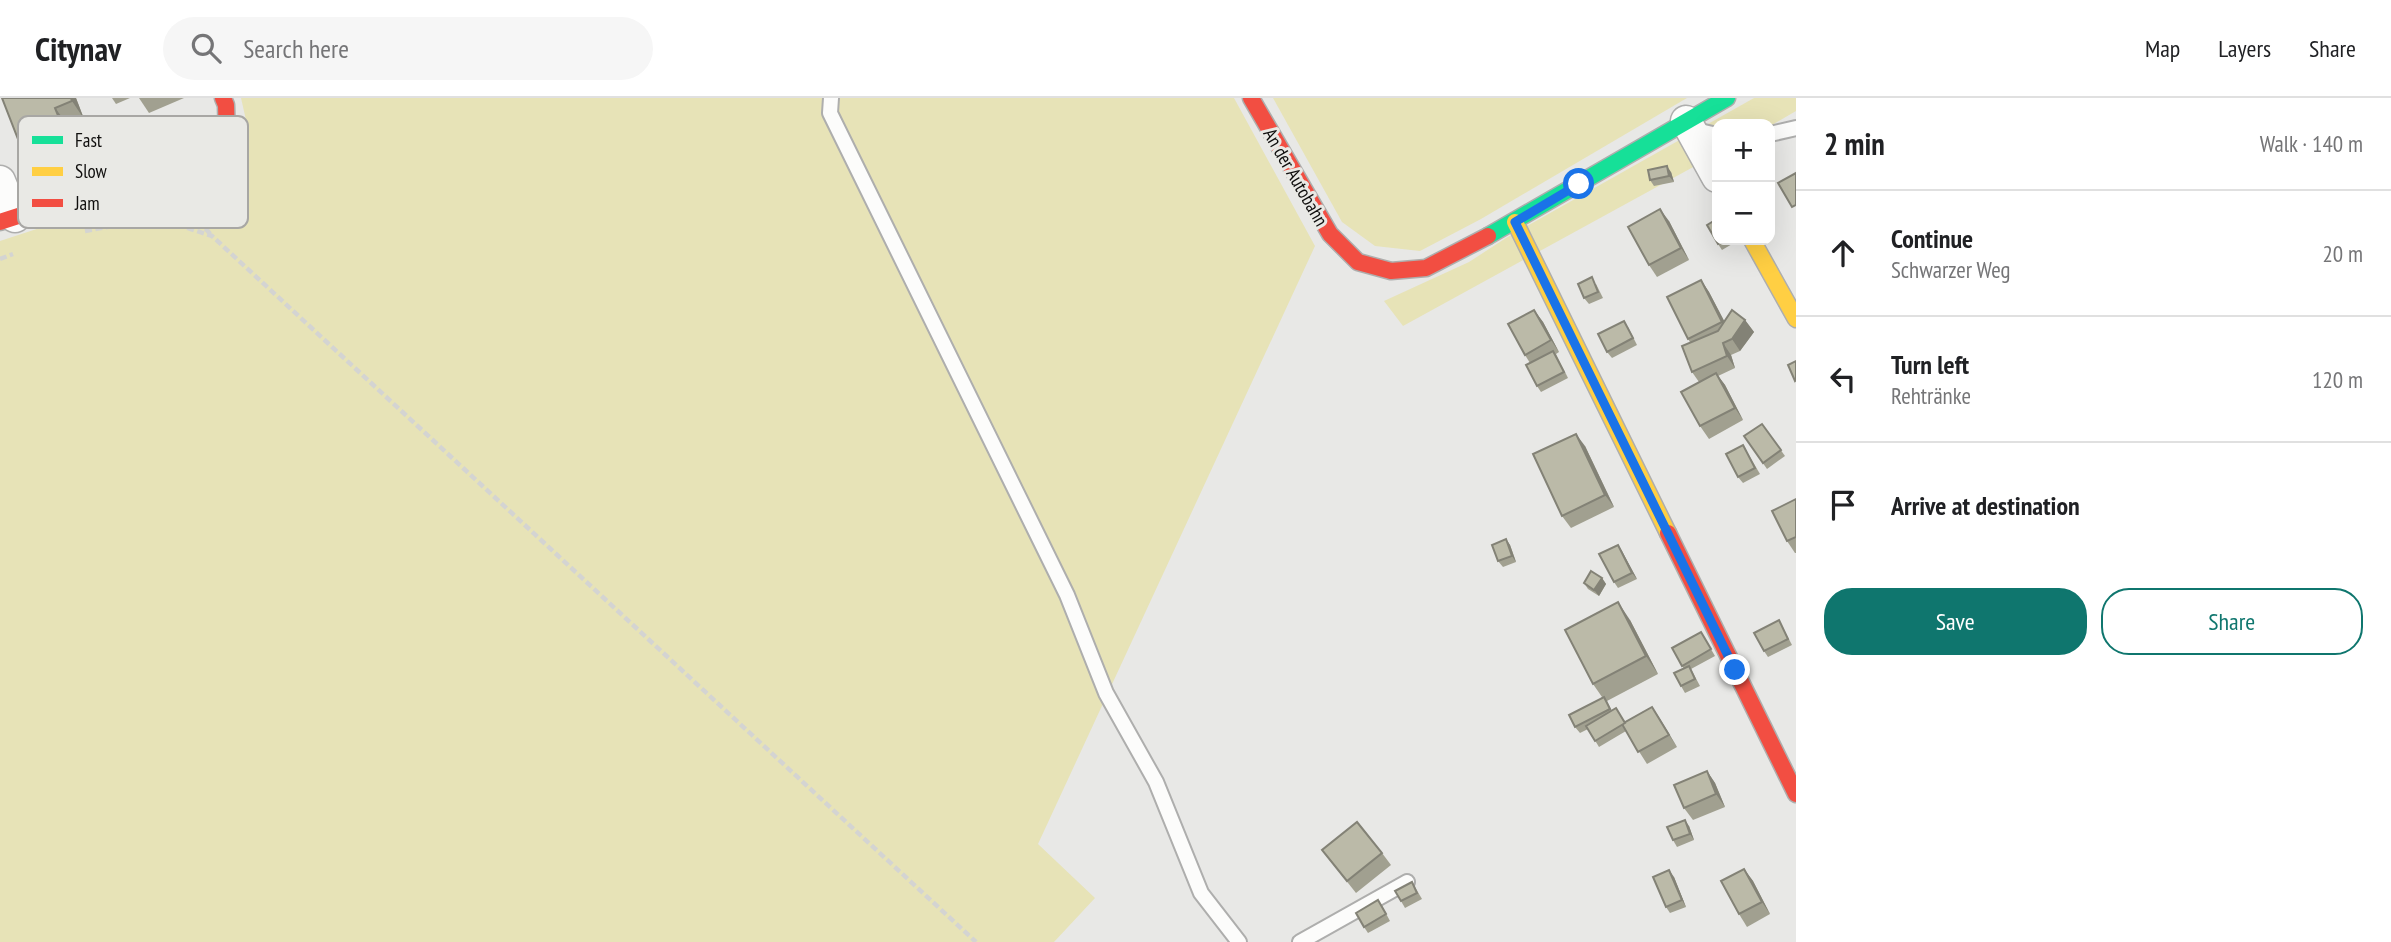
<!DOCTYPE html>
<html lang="en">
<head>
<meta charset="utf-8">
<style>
  body { margin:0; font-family:"PT Sans Narrow",sans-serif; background:#f6f6f6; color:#202124 }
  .controls { position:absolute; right:21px; top:21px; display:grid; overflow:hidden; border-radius:14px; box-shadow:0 7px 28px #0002 }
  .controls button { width:63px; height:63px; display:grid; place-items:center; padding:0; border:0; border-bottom:2px solid #e0e0e0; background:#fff; color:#202124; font:35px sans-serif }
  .stop { position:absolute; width:21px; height:21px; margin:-16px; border:5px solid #1a73e8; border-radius:50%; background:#fff }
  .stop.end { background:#1a73e8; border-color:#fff; box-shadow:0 2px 7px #0008 }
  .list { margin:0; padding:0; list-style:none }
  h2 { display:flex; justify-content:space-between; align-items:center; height:91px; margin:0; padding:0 28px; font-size:30px }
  h2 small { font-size:23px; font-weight:400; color:#757577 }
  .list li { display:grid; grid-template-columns:46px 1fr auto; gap:21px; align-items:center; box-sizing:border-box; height:126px; padding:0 28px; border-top:2px solid #e0e0e0 }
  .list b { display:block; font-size:26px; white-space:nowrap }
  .list p { margin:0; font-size:23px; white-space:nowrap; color:#757577 }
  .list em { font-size:23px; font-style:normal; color:#757577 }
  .actions { display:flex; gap:14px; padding:21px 28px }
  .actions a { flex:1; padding:16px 0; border:2px solid #0f766e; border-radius:28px; text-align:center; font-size:24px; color:#0f766e }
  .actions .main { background:#0f766e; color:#fff }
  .icon { flex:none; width:38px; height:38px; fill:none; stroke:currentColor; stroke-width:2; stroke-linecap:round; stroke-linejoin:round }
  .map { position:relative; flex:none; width:1796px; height:844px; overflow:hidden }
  header { display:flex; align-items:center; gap:42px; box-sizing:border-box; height:98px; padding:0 35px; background:#fff; border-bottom:2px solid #e0e0e0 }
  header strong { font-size:33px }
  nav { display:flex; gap:38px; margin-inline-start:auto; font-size:24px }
  .search { width:490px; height:63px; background:#f6f6f6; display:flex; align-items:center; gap:18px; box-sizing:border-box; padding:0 24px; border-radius:38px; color:#757577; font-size:26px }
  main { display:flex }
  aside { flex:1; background:#fff }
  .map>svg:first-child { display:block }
</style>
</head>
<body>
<header>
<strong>Citynav</strong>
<div class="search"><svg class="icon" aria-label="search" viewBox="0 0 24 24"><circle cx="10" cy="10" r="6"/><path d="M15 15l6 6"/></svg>Search here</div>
<nav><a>Map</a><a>Layers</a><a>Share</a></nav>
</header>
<main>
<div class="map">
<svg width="1796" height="844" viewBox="0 0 1796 844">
  <rect width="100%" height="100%" fill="#e8e8e6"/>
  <g fill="#e7e3b7">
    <polygon points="241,0 1234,0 1315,148 1038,746 1095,800 1054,844 0,844 0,143 171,87 222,67 246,48 246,22"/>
    <polygon points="1273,0 1687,0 1481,121 1420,153 1375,148 1342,124"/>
    <polygon points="1754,0 1796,0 1796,13 1770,28 1717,26 1717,56 1403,228 1384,203 1469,164 1506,140"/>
  </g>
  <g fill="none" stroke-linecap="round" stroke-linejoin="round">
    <g stroke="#aeaead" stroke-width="18">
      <g id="lane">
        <polyline points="831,0 830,15 1067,497 1106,595 1156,684 1201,795 1239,844"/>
        <polyline points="1691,31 1717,37"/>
        <polyline points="1770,36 1796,30"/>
        <polyline points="1300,844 1407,784"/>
      </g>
    </g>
    <g stroke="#aeaead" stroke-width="33">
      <g id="street">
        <polyline points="1686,23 1717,79"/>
        <polyline points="0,83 15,119"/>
      </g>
    </g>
    <g stroke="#aeaead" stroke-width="19">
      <polyline id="fast" points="1488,138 1727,0"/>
    </g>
    <g stroke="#aeaead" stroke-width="19">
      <g id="slow">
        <polyline points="1515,124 1668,435"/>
        <polyline points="1752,142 1796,221"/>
      </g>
    </g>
    <g stroke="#aeaead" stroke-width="19">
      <g id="jam">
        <polyline points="1251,0 1330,136 1358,164 1391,173 1426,170 1488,138"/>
        <polyline points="0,124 211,56 227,41 226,7 223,0"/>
        <polyline points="1668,435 1796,696"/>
      </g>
    </g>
    <g stroke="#d4d4d2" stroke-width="4.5" stroke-dasharray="7 3.5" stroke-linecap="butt">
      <polyline points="179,98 211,137"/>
      <polyline points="85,133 157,120 212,138 976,844"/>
      <polyline points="0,161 13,156"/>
    </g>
    <use href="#lane" stroke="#fcfcfb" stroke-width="14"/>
    <use href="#street" stroke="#fcfcfb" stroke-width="30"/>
    <use href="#fast" stroke="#16e098" stroke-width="16"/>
    <use href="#slow" stroke="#ffcf43" stroke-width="16"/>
    <use href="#jam" stroke="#f24e42" stroke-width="16"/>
  </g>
  <g fill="#a1a090">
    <polygon points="2,0 76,0 84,21 68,27 78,54 35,71 23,54"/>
    <polygon points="112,0 130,0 116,6"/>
    <polygon points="139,0 184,0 149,15"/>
    <polygon points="1671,74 1674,84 1654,88 1650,82"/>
    <polygon points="1669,123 1689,162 1657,179 1649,167"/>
    <polygon points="1717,142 1739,142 1722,152 1718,146"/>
    <polygon points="1701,182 1709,194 1724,223 1745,222 1754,234 1740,253 1731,257 1735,270 1718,278 1725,287 1743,322 1709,341 1700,328 1699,284 1692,274 1690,244 1688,241"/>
    <polygon points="1596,186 1603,200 1589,206 1584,200"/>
    <polygon points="1534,212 1543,224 1559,254 1556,256 1568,280 1541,294 1537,288 1530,265 1525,257"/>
    <polygon points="1628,229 1637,247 1612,260 1607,254"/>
    <polygon points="1762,326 1785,358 1767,371 1744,338"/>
    <polygon points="1743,347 1760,376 1743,385 1738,379"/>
    <polygon points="1585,348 1614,409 1571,430 1562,418"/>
    <polygon points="1796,401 1796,455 1795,455 1787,443"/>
    <polygon points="1506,441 1510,447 1516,464 1503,469 1498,463"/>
    <polygon points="1618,447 1637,481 1618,490 1614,484"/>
    <polygon points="1602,480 1606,486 1599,498 1588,491 1584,485"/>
    <polygon points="1630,522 1658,576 1607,603 1612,613 1626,624 1652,609 1660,621 1677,649 1647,666 1626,633 1599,649 1588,631 1580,635 1575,629 1602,599 1593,586"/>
    <polygon points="1779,522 1792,547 1768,559 1764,553"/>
    <polygon points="1705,541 1715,558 1691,571 1700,588 1685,595 1681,588 1684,571 1672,550"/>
    <polygon points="1707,673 1715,685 1725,709 1693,722 1684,710"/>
    <polygon points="1689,728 1694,742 1677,749 1673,742"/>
    <polygon points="1322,752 1382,755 1391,767 1356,795"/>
    <polygon points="1744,771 1753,783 1770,816 1747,829 1739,816"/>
    <polygon points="1674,779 1686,809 1670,815 1666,809"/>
    <polygon points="1412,784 1422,801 1405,810 1401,803"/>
    <polygon points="1382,808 1390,823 1368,835 1364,829"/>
  </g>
  <g fill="#838276">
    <polygon points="71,0 76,0 84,21 72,3"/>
    <polygon points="55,10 68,27 78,54 66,37"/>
    <polygon points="1667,68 1671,74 1674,84 1669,78"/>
    <polygon points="1660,111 1669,123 1689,162 1681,150"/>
    <polygon points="1701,182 1709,194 1731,236 1722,224"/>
    <polygon points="1534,212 1543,224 1559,254 1551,242"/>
    <polygon points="1745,222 1754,234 1740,253 1732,241"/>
    <polygon points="1723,245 1731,257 1735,270 1727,258"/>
    <polygon points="1716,275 1725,287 1743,322 1735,310"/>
    <polygon points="1576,336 1585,348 1614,409 1605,397"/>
    <polygon points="1506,441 1510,447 1516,464 1512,458"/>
    <polygon points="1618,447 1622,453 1637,481 1632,475"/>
    <polygon points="1602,480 1606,486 1599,498 1594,492"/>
    <polygon points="1618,504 1630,522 1658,576 1646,558"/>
    <polygon points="1652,609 1660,621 1677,649 1669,637"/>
    <polygon points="1707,673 1715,685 1725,709 1716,696"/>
    <polygon points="1685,722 1689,728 1694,742 1690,736"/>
    <polygon points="1744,771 1753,783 1770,816 1762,804"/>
    <polygon points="1669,772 1674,779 1686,809 1682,802"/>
  </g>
  <g fill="#bbbaa8" stroke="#838276" stroke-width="2">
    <polygon points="2,0 71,0 72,3 55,10 66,37 23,54"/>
    <polygon points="1667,68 1669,78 1650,82 1648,72"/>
    <polygon points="1796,75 1796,107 1792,109 1778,85"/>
    <polygon points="1660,111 1681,150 1649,167 1628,129"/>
    <polygon points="1717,121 1717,142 1725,142 1718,146 1707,127"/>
    <polygon points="1592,179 1598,194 1584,200 1578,186"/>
    <polygon points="1701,182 1722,224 1688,241 1667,199"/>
    <polygon points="1534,212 1551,242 1525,257 1508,226"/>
    <polygon points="1732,212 1745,222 1732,241 1723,245 1727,258 1692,274 1682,248 1718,233"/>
    <polygon points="1624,223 1633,240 1607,254 1598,236"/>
    <polygon points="1553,253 1564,274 1537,288 1526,267"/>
    <polygon points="1796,263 1796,282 1795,283 1788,267"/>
    <polygon points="1716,275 1735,310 1700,328 1681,294"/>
    <polygon points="1762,326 1781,352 1763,365 1744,338"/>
    <polygon points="1576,336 1605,397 1562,418 1533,356"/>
    <polygon points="1743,347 1755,370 1738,379 1726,356"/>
    <polygon points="1796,401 1796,439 1787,443 1772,413"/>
    <polygon points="1506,441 1512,458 1498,463 1492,447"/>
    <polygon points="1618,447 1632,475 1614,484 1599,456"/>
    <polygon points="1591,473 1602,480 1594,492 1584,485"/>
    <polygon points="1618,504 1646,558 1593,586 1565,532"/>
    <polygon points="1779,522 1788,541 1764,553 1754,535"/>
    <polygon points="1701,534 1711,551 1682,568 1672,550"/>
    <polygon points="1689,568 1695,581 1681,588 1674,575"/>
    <polygon points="1604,599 1610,611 1575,629 1569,617"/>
    <polygon points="1652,609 1669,637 1638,654 1622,626"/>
    <polygon points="1616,610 1625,625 1595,643 1586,628"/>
    <polygon points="1707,673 1716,696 1684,710 1674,687"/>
    <polygon points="1685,722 1690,736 1673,742 1667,729"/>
    <polygon points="1357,724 1382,755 1347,783 1322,752"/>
    <polygon points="1744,771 1762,804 1739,816 1721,783"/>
    <polygon points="1669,772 1682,802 1666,809 1653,779"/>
    <polygon points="1412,784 1417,795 1401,803 1395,793"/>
    <polygon points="1378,802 1386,816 1364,829 1356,815"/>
  </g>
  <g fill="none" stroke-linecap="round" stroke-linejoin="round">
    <polyline stroke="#1a73e8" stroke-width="9" points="1579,86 1515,124 1735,572"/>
  </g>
  <g text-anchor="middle" stroke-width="6" stroke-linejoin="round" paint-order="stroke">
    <g font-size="19" fill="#0f0e0d" stroke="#e9e9e5">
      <text transform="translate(1296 79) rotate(60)" y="7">An der Autobahn</text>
    </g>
  </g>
  <rect x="18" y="18" width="230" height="112" rx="10" fill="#e9e9e5" stroke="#a8a7a4" stroke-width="2"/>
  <rect x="32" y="38" width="31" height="8" fill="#16e098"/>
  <rect x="32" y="69" width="31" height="9" fill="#ffcf43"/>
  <rect x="32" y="101" width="31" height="8" fill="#f24e42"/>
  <g font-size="19" fill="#0f0e0d">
    <text x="75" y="49">Fast</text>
    <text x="75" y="80">Slow</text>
    <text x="75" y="112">Jam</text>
  </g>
</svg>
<div class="controls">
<button>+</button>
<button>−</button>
</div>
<div class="stop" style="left:1579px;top:86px"></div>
<div class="stop end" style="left:1735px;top:572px"></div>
</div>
<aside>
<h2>2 min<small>Walk · 140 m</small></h2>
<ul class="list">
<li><svg class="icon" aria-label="ahead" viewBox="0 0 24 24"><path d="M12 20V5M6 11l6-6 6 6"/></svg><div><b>Continue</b><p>Schwarzer Weg</p></div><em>20 m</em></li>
<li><svg class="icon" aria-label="left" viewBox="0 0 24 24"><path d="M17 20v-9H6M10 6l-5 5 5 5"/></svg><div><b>Turn left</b><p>Rehtränke</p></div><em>120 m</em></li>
<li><svg class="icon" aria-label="arrive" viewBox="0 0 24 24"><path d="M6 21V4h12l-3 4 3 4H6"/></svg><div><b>Arrive at destination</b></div></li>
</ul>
<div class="actions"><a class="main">Save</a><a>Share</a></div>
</aside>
</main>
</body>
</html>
